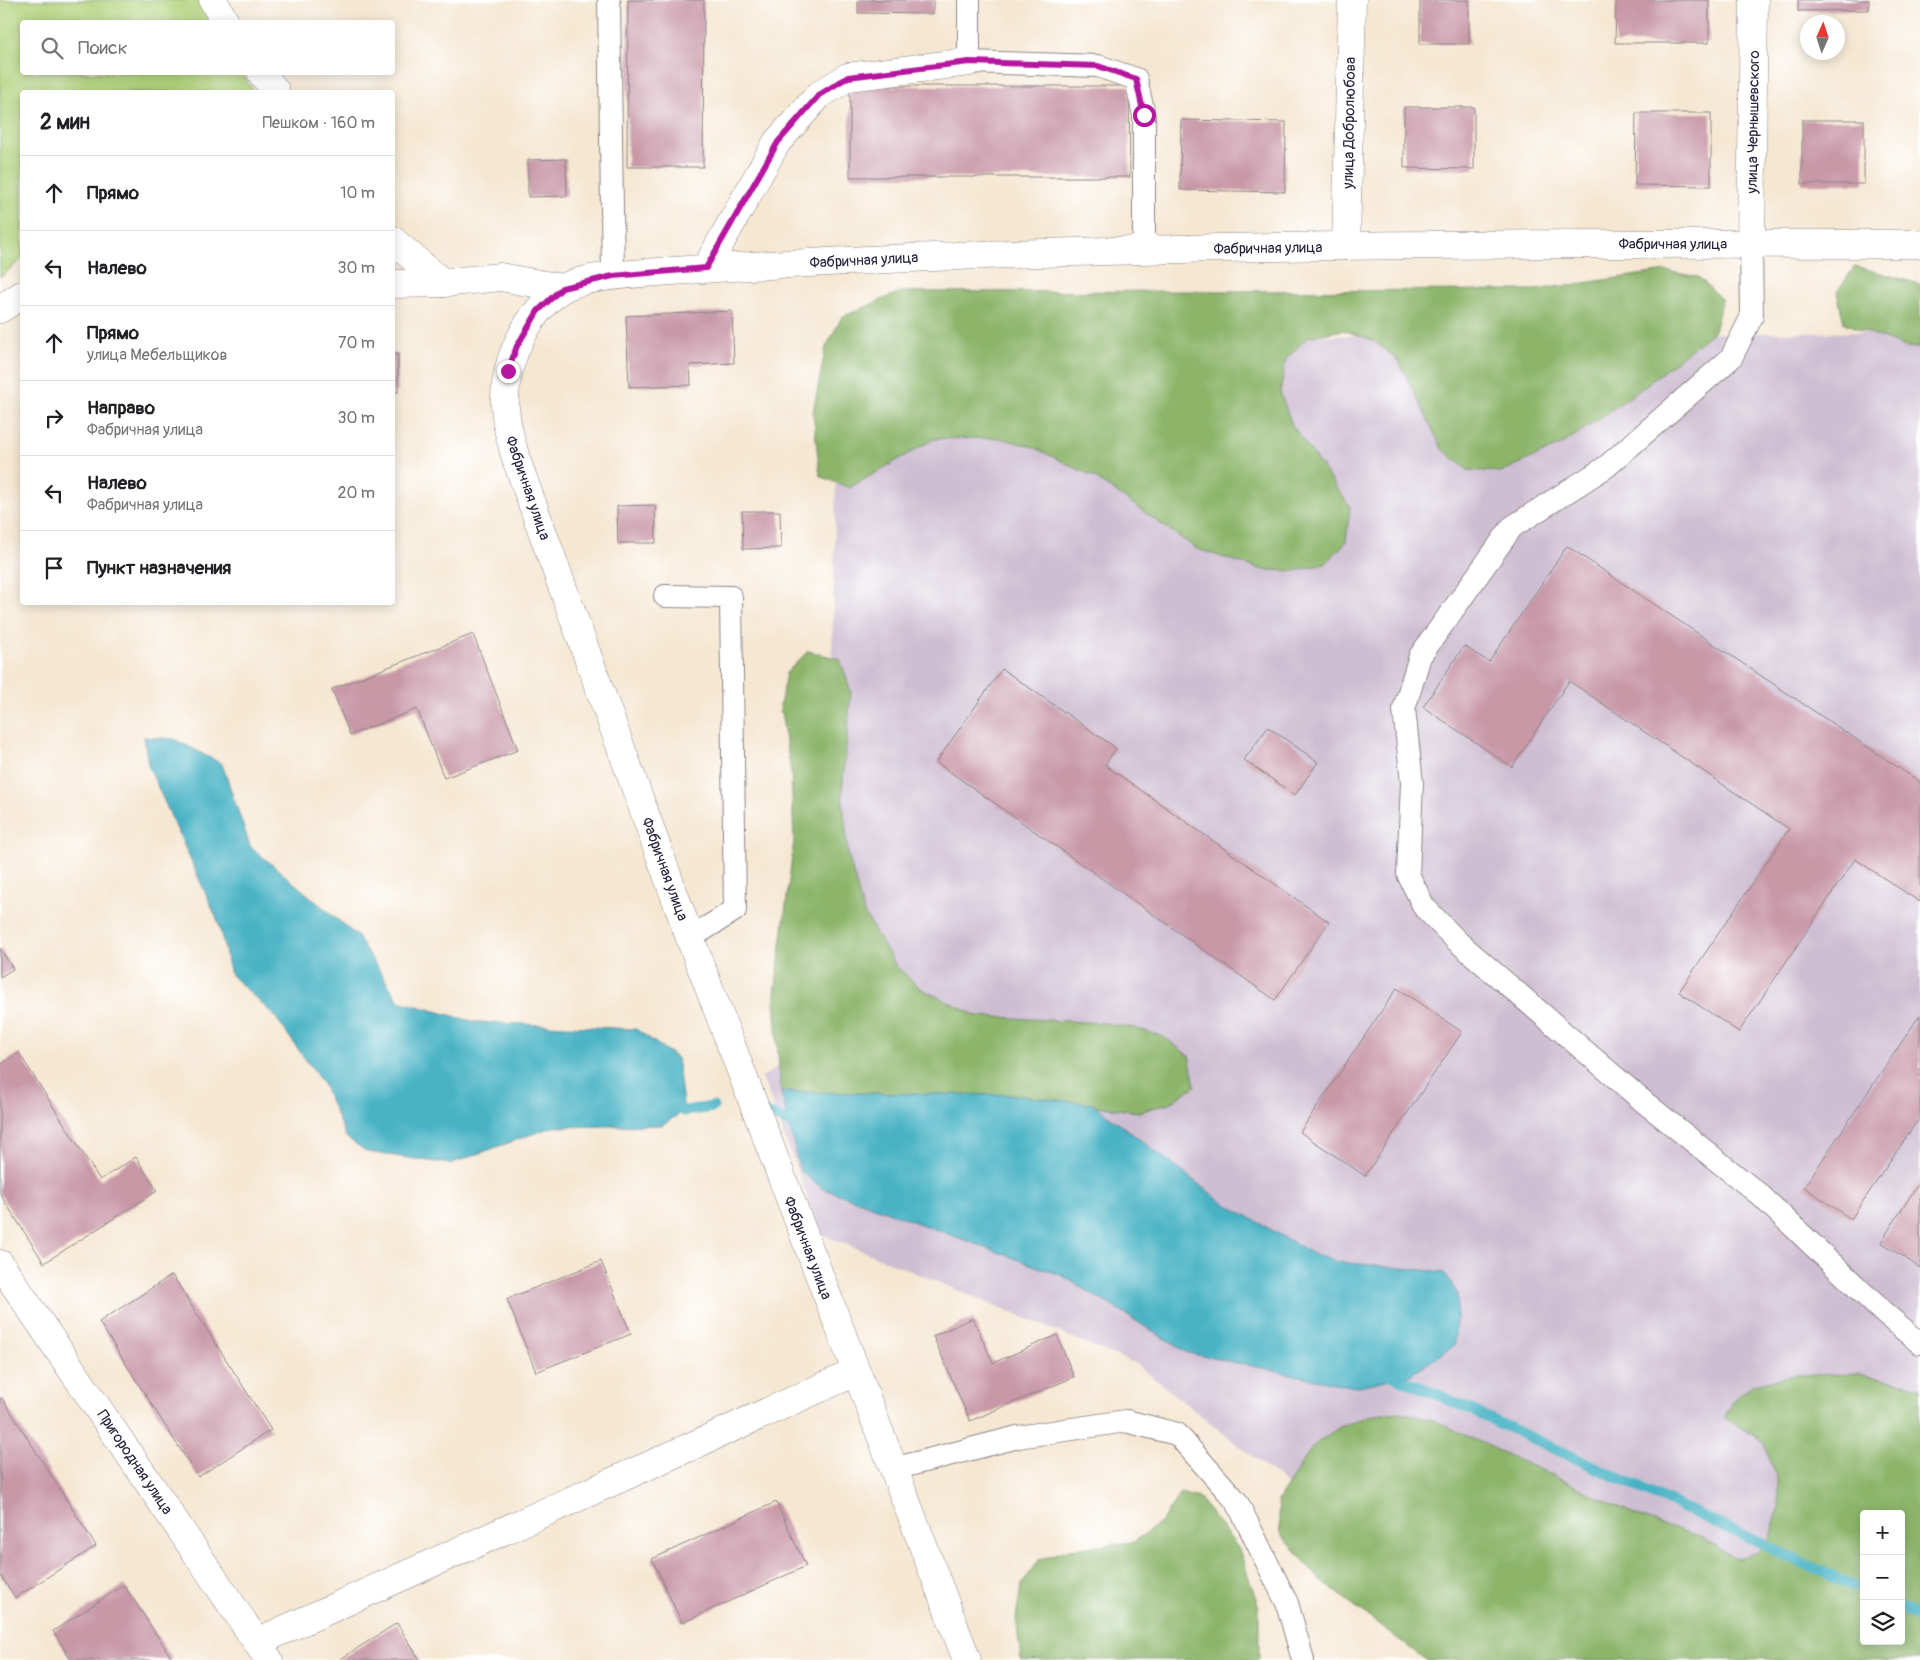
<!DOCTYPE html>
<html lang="ru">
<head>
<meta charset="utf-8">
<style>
  body { margin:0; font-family:Pangolin,sans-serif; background:#f6f6f6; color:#202124 }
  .controls { position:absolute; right:15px; bottom:15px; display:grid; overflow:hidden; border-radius:5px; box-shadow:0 2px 12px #0003 }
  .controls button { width:45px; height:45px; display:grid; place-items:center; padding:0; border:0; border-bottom:1px solid #e0e0e0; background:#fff; color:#202124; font:25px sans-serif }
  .compass { position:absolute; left:1800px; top:15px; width:45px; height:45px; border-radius:50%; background:#fff; box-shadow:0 2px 12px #0003; rotate:3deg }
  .stop { position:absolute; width:15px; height:15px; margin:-11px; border:4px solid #b5179e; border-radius:50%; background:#fff }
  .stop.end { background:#b5179e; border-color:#fff; box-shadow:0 1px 5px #0008 }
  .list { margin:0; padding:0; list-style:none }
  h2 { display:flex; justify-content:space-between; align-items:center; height:65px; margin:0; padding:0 20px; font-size:21px }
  h2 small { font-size:16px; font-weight:400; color:#757577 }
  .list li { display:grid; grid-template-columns:32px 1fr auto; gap:15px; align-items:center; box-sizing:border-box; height:75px; padding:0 20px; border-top:1px solid #e0e0e0 }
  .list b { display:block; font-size:19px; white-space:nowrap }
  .list p { margin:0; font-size:16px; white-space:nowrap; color:#757577 }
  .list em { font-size:16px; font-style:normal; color:#757577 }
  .icon { flex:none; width:28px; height:28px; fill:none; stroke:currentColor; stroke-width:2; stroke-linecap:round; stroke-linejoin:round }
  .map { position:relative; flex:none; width:1920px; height:1660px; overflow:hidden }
  .search { position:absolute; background:#fff; box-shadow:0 2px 12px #0003; left:20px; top:20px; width:375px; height:55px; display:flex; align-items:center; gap:12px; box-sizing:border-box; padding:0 18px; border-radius:5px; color:#757577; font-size:19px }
  .panel { position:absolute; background:#fff; box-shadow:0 2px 12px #0003; left:20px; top:90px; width:375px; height:515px; border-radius:5px }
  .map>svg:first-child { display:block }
</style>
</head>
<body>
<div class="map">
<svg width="1920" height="1660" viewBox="0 0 1920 1660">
  <rect width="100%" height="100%" fill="#fff"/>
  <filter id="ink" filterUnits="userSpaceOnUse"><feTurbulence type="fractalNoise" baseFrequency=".02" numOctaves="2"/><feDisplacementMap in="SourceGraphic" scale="10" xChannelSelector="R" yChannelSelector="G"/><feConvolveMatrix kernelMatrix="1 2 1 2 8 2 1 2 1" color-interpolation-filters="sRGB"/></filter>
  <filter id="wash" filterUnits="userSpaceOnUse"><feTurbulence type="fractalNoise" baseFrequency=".0096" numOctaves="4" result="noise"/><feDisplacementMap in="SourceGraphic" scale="20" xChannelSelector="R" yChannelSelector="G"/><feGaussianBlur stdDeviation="1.12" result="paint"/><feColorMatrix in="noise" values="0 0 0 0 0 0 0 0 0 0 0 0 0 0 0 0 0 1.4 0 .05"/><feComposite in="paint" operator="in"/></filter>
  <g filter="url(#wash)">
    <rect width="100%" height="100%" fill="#f5e7d2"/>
    <path fill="#cebed1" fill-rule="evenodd" d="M 1920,332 L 1920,1660 L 1311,1503 L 1136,1364 L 821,1234 L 762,1077 L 824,1037 L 839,339 ZM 1864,1514 L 1901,1514 L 1901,1641 L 1864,1641 Z"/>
    <polygon fill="#b1d37b" stroke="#6a7a5b" points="0,0 200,0 213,22 22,22 22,72 242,73 254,92 22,92 22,259 0,277"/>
    <g fill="#8cb56b" stroke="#576c53" fill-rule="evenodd">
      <polygon points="1855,266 1920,284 1920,348 1905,347 1844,323 1837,292"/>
      <polygon points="1666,271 1699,277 1722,300 1714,331 1641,389 1563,444 1501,472 1468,470 1442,449 1399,361 1374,341 1343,330 1308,337 1286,359 1280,392 1292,425 1350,507 1346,542 1325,564 1295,571 1263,570 1197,549 1094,477 1033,447 1000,438 934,439 849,488 820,476 813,412 826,347 842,317 900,292 1535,290"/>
      <polygon points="808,651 840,659 851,692 842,792 848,854 864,913 897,967 920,988 977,1016 1103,1023 1135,1028 1164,1037 1189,1056 1195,1086 1170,1103 1139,1112 1014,1095 781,1092 774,1002 794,840 791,772 780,706 786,673"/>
      <path d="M 1859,1374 L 1920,1387 L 1920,1660 L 1426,1660 L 1320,1580 L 1280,1533 L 1278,1500 L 1313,1446 L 1338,1428 L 1368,1416 L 1399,1412 L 1431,1419 L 1643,1518 L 1704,1538 L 1737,1559 L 1757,1554 L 1768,1543 L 1778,1510 L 1778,1483 L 1764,1443 L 1756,1436 L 1724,1418 L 1734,1400 L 1754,1384 L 1794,1375 ZM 1864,1514 L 1901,1514 L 1901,1641 L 1864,1641 Z"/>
      <polygon points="1180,1493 1199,1498 1239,1549 1259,1607 1259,1660 1021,1660 1016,1618 1021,1586 1039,1560 1070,1549 1134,1542 1161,1522"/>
    </g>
    <g fill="#48b3c5" stroke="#356a80">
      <polygon points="144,737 174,739 222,764 250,846 357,936 399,1001 475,1022 636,1029 677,1058 684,1111 662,1125 552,1127 450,1164 367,1152 346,1137 323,1084 274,1015 231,975 218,921 148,765"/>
      <polygon points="781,1092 1014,1095 1093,1104 1221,1201 1312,1253 1338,1262 1444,1272 1458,1294 1454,1346 1410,1375 1354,1387 1188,1353 1063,1276 822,1188 800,1171"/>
    </g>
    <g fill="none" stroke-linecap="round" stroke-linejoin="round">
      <g stroke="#48b3c5" stroke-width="11">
        <polyline points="684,1111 713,1107"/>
        <polyline points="767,1113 802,1128"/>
        <polyline points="1384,1372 1434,1393 1864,1591"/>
        <polyline points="1901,1609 1920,1617"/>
      </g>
    </g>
    <g id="blocks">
      <g fill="#c898a7">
        <polygon points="628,0 704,0 703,167 627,167"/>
        <polygon points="858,0 933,0 933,14 858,13"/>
        <rect x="1420" y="0" width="49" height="44"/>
        <polygon points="1616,0 1709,0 1709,43 1615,43"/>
        <polygon points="1798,0 1869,0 1869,10 1798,11"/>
        <polygon points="850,86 1129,86 1130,177 850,177"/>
        <polygon points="1404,107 1474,107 1474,169 1404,168"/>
        <polygon points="1636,113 1711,113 1711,186 1635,185"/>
        <polygon points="1181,120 1286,122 1285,192 1180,190"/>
        <rect x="1802" y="120" width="62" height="64"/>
        <polygon points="566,159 567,196 528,197 528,160"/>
        <polygon points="732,311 734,363 690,365 691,385 629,387 626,316"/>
        <rect x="392" y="354" width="6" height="38"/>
        <polygon points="655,505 656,543 618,543 617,506"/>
        <polygon points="742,511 780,511 781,548 743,549"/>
        <polygon points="1567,546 1920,782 1920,902 1855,859 1739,1032 1679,992 1789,829 1569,681 1512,767 1423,707 1464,646 1489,662"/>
        <polygon points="473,634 518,750 444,778 417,709 350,735 332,689"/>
        <polygon points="1002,669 1116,748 1105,765 1329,922 1275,1000 936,762"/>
        <polygon points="1268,727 1318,762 1295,795 1244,760"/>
        <polygon points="0,948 13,969 0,977"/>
        <polygon points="1397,988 1462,1032 1365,1176 1300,1132"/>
        <polygon points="1920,1015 1920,1117 1851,1219 1804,1187"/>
        <polygon points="19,1053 100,1180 136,1157 157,1191 44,1263 0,1194 0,1065"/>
        <polygon points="1920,1181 1920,1268 1881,1242"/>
        <polygon points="601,1261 631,1334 536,1372 507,1299"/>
        <polygon points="172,1275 271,1430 198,1477 99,1322"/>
        <polygon points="973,1318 993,1363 1057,1335 1074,1377 970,1421 933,1336"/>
        <polygon points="2,1398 96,1546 15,1598 0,1574 0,1399"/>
        <polygon points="776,1502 806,1566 682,1623 652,1559"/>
        <polygon points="124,1585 173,1660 71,1660 53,1631"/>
        <polygon points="397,1623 420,1660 339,1660"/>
      </g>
    </g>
  </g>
  <g filter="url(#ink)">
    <use href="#blocks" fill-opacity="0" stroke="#8c8486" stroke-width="1"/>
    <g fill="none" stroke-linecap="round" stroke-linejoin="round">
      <g stroke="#8c8486" stroke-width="24">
        <g id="lane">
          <polyline points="609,0 613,276"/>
          <polyline points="969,0 969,62 1098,66 1136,79 1144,115 1144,251"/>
          <polyline points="1751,244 1752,316 1731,358 1606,467 1512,527 1420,656 1404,709 1412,783 1408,874 1424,907 1457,941 1644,1102 1760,1195 1885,1314 1920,1343"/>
          <polyline points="665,596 731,597 735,910 690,938"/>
          <polyline points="893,1469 1018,1437 1126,1421 1177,1434 1237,1502 1287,1603 1303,1660"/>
        </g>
      </g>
      <g stroke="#8c8486" stroke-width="29">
        <g id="street">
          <polyline points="213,0 225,22"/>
          <polyline points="261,72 276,92"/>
          <polyline points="392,240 443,283 500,277 562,288"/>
          <polyline points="1751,244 1754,0"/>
          <polyline points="1346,246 1352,0"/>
          <polyline points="706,268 777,142 819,95 848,77 969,62"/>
          <polyline points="392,284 443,283"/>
          <polyline points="0,309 22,295"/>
          <polyline points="0,1264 269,1660"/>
          <polyline points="257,1642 856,1372"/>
          <path d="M 967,1660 L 690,938 L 516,459 C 511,440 504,419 505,398 C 506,358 527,314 560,290 C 579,276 634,274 658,272 C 702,269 746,266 790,264 C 1166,243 1544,243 1920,244"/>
        </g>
      </g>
      <use href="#lane" stroke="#fff" stroke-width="22"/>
      <use href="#street" stroke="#fff" stroke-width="28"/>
    </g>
  </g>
  <g fill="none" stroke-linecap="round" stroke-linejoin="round" filter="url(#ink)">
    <polyline stroke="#b5179e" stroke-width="6" points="508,371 517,346 538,311 562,288 613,276 706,268 778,142 819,95 848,77 969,62 1098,66 1136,79 1144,115"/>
  </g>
  <g text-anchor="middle" stroke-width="4.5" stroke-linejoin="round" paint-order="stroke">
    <g font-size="15" fill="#22223b" stroke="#fff">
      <text transform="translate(1753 122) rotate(-89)" y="5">улица Чернышевского</text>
      <text transform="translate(1349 123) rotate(-89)" y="5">улица Добролюбова</text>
      <text x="1673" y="249">Фабричная улица</text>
      <text transform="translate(1268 248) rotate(-1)" y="5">Фабричная улица</text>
      <text transform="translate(864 260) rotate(-3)" y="5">Фабричная улица</text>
      <text transform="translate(528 488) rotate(71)" y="5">Фабричная улица</text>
      <text transform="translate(665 869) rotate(70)" y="5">Фабричная улица</text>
      <text transform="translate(808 1248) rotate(69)" y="5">Фабричная улица</text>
      <text transform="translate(135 1462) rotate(56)" y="5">Пригородная улица</text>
    </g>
  </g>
</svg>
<div class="controls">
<button>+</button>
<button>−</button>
<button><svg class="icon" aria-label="layers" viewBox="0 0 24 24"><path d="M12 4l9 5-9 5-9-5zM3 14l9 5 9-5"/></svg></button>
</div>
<svg class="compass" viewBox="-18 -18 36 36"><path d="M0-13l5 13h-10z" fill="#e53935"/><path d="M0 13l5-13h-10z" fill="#757577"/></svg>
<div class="stop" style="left:1144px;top:115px"></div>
<div class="stop end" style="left:508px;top:371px"></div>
<div class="search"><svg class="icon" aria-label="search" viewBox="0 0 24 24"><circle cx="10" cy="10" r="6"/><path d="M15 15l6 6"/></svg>Поиск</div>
<section class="panel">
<h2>2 мин<small>Пешком · 160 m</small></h2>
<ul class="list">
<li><svg class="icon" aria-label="ahead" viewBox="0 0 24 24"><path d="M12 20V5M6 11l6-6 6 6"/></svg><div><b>Прямо</b></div><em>10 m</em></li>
<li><svg class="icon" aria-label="left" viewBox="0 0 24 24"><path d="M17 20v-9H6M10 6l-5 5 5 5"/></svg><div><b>Налево</b></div><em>30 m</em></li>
<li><svg class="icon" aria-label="ahead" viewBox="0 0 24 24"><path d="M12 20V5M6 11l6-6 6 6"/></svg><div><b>Прямо</b><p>улица Мебельщиков</p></div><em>70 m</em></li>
<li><svg class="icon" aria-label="right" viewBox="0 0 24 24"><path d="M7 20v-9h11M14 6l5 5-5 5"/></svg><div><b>Направо</b><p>Фабричная улица</p></div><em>30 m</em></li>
<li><svg class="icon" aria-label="left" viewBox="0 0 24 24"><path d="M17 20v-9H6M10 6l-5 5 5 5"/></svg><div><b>Налево</b><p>Фабричная улица</p></div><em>20 m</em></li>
<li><svg class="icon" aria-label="arrive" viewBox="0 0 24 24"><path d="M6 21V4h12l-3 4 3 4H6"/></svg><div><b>Пункт назначения</b></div></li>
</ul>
</section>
</div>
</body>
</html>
